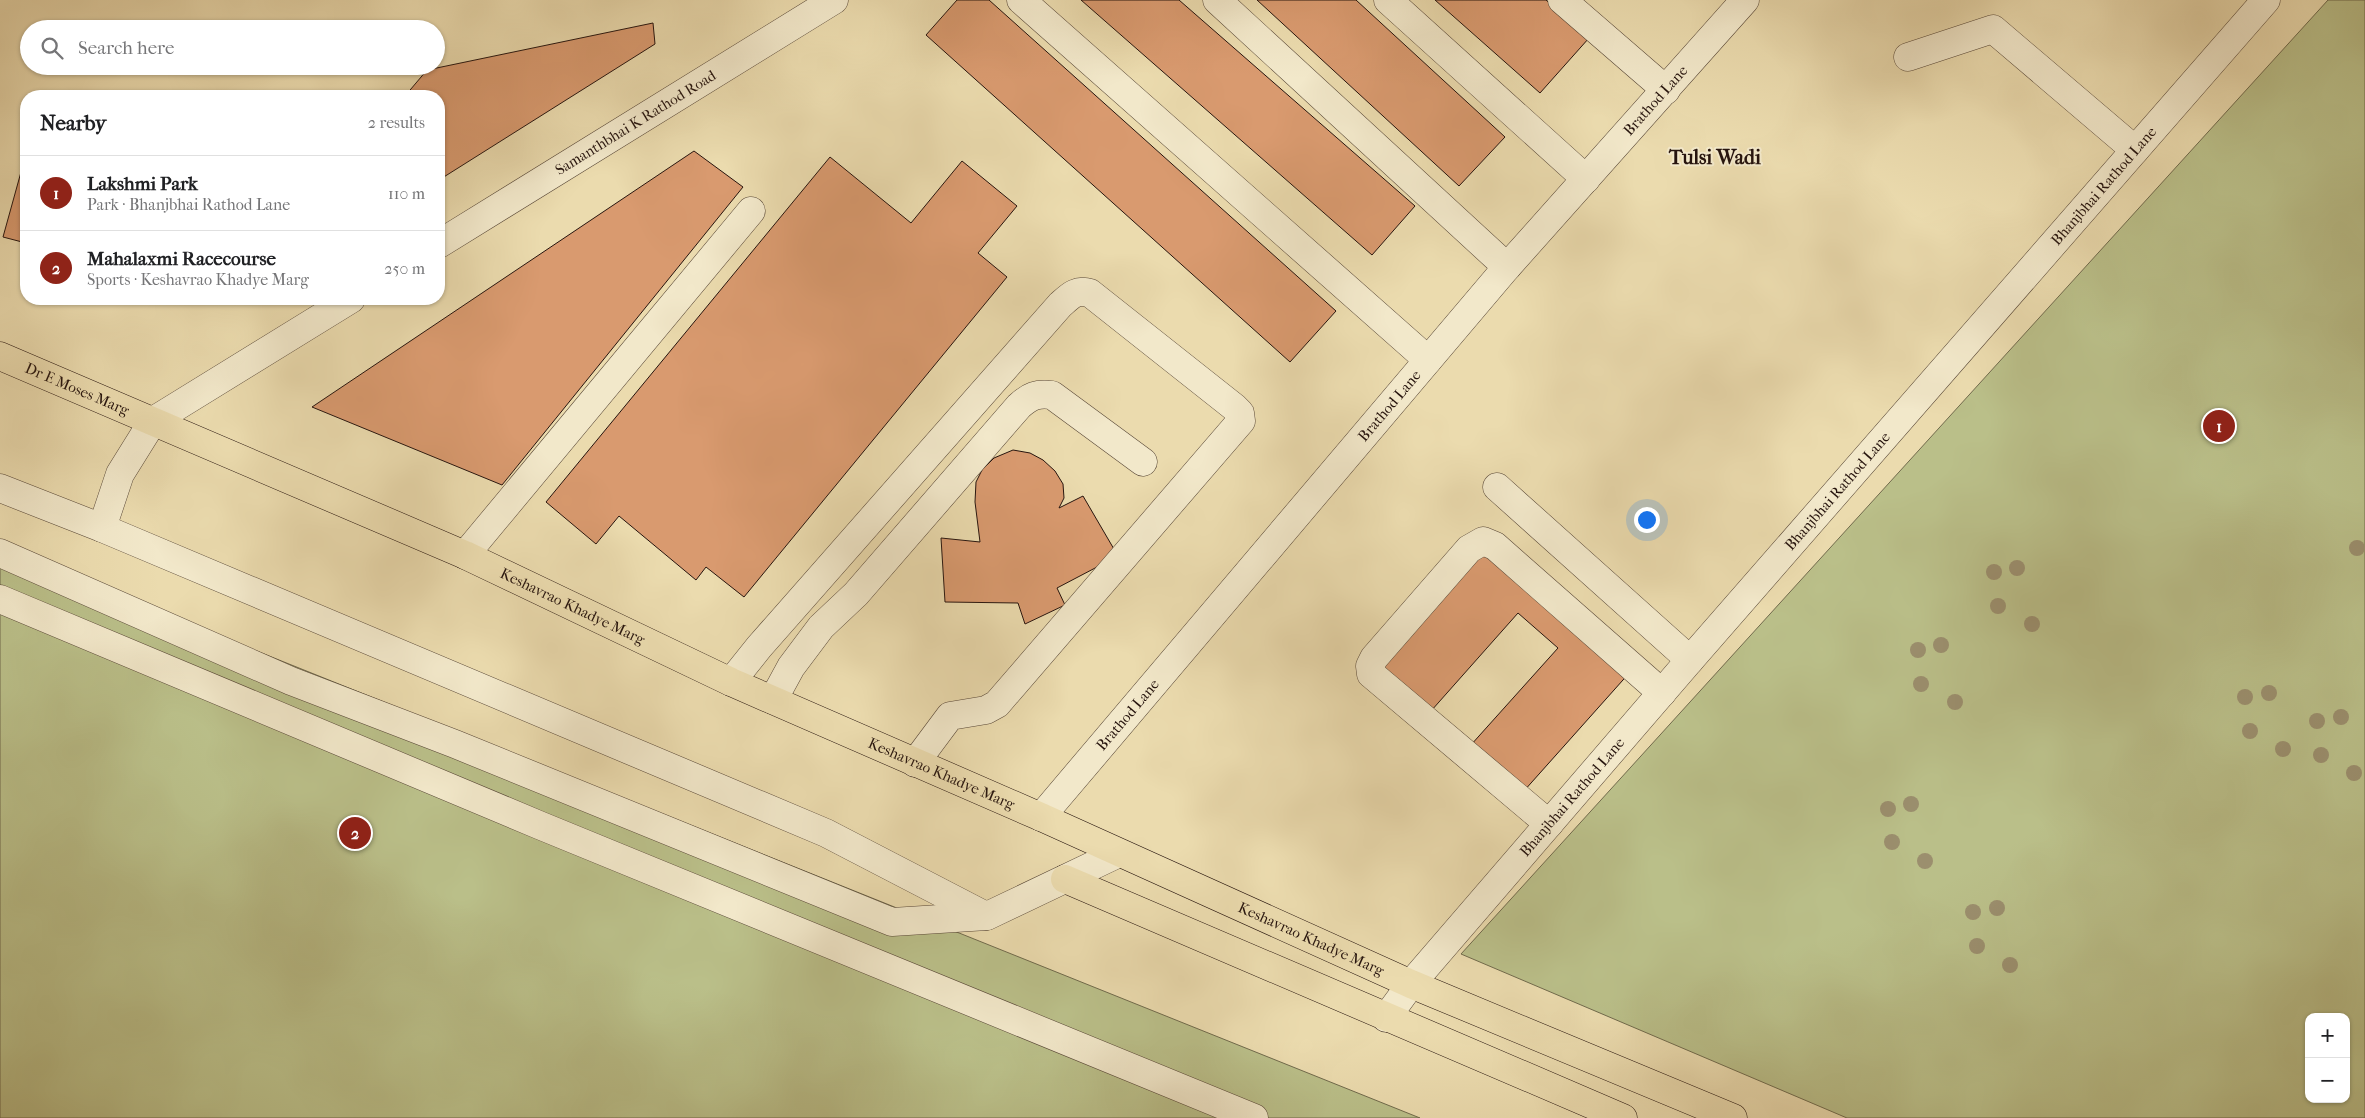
<!DOCTYPE html>
<html lang="en">
<head>
<meta charset="utf-8">
<style>
  body { margin:0; font-family:"IM FELL French Canon",serif; background:#f6f6f6; color:#202124 }
  .controls { position:absolute; right:15px; bottom:15px; display:grid; overflow:hidden; border-radius:10px; box-shadow:0 1px 4px #0004 }
  .controls button { width:45px; height:45px; display:grid; place-items:center; padding:0; border:0; border-bottom:1px solid #e0e0e0; background:#fff; color:#202124; font:25px sans-serif }
  .you { position:absolute; left:1646px; top:519px; width:18px; height:18px; margin:-12px; border:4px solid #fff; border-radius:50%; background:#1a73e8; box-shadow:0 0 0 8px #1a73e833 }
  .badge { display:grid; place-items:center; width:32px; height:32px; border-radius:50%; background:#8f2418; color:#fff; font-size:16px; font-weight:700 }
  .pin { position:absolute; translate:-50% -50%; border:2px solid #fff; box-shadow:0 1px 5px #0006 }
  .list { margin:0; padding:0; list-style:none }
  h2 { display:flex; justify-content:space-between; align-items:center; height:65px; margin:0; padding:0 20px; font-size:21px }
  h2 small { font-size:16px; font-weight:400; color:#757577 }
  .list li { display:grid; grid-template-columns:32px 1fr auto; gap:15px; align-items:center; box-sizing:border-box; height:75px; padding:0 20px; border-top:1px solid #e0e0e0 }
  .list b { display:block; font-size:19px; white-space:nowrap }
  .list p { margin:0; font-size:16px; white-space:nowrap; color:#757577 }
  .list em { font-size:16px; font-style:normal; color:#757577 }
  .icon { flex:none; width:28px; height:28px; fill:none; stroke:currentColor; stroke-width:2; stroke-linecap:round; stroke-linejoin:round }
  .map { position:relative; flex:none; width:2365px; height:1118px; overflow:hidden }
  .search { position:absolute; background:#fff; box-shadow:0 1px 4px #0004; left:20px; top:20px; width:425px; height:55px; display:flex; align-items:center; gap:12px; box-sizing:border-box; padding:0 18px; border-radius:28px; color:#757577; font-size:19px }
  .panel { position:absolute; background:#fff; box-shadow:0 1px 4px #0004; left:20px; top:90px; width:425px; height:215px; border-radius:20px }
  .map>svg:first-child { display:block }
</style>
</head>
<body>
<div class="map">
<svg width="2365" height="1118" viewBox="0 0 2365 1118">
  <rect width="100%" height="100%" fill="#ebdbae"/>
  <filter id="stains"><feTurbulence type="fractalNoise" baseFrequency=".004" numOctaves="4"/><feColorMatrix values="0 0 0 0 .2 0 0 0 0 .09 0 0 0 0 .02 0 0 0 .5 -.17"/></filter>
  <radialGradient id="worn" r=".72"><stop offset=".6" stop-color="#630" stop-opacity="0"/><stop offset="1" stop-color="#630" stop-opacity=".3"/></radialGradient>
  <g fill="#babf89" stroke="#706a4c" fill-rule="evenodd">
    <path d="M 2328,0 L 2365,0 L 2365,1118 L 1847,1118 L 1461,954 ZM 2309,1017 L 2346,1017 L 2346,1099 L 2309,1099 Z"/>
    <polygon points="0,548 1420,1118 0,1118"/>
  </g>
  <g fill="#d99a6f" stroke="#26140e">
    <polygon points="957,0 989,0 1336,311 1290,362 926,35"/>
    <polygon points="1081,0 1179,0 1415,206 1372,255"/>
    <polygon points="1257,0 1356,0 1505,137 1459,186"/>
    <polygon points="1435,0 1546,0 1589,38 1540,93"/>
    <polygon points="653,23 655,44 439,180 439,96 405,96 427,70"/>
    <polygon points="694,151 743,187 502,485 312,407"/>
    <polygon points="26,154 26,243 3,237"/>
    <polygon points="830,157 911,223 962,161 1017,206 978,253 1007,277 744,597 706,567 696,580 619,516 596,544 546,502"/>
    <polygon points="1013,450 1030,453 1043,460 1055,471 1063,484 1064,498 1059,508 1083,496 1118,556 1057,588 1065,605 1025,624 1018,603 945,602 941,538 980,542 975,502 976,482 982,470 994,458"/>
    <polygon points="1489,546 1631,671 1523,792 1470,746 1558,648 1518,613 1431,711 1382,667"/>
  </g>
  <g fill="none" stroke-linecap="round" stroke-linejoin="round">
    <g stroke="#574636" stroke-width="29">
      <g id="minor">
        <polyline points="1021,0 1428,360"/>
        <polyline points="1217,0 1507,267"/>
        <polyline points="1388,0 1586,179"/>
        <polyline points="1562,0 1666,90"/>
        <polyline points="1908,57 1993,29 2135,150"/>
        <path id="s1" d="M 439,244 L 834,0"/>
        <polyline points="1497,487 1690,660"/>
        <polyline points="0,488 102,528 826,833 986,916"/>
        <polyline points="102,528 120,474 153,421 351,299"/>
        <polyline points="0,553 291,681 455,744 892,922 987,916 1117,854"/>
        <polyline points="465,555 751,211"/>
        <polyline points="0,599 539,825 1254,1118"/>
        <path d="M 731,682 L 759,647 L 1060,305 C 1070,296 1076,289 1090,293 L 1234,407 L 1240,413 L 1241,421 L 997,704 L 986,710 L 950,716 L 915,763"/>
        <path d="M 773,700 L 791,667 L 821,627 L 856,594 L 1019,406 C 1030,396 1037,393 1052,395 L 1143,462"/>
        <path id="s2" d="M 1041,817 L 1507,267 L 1745,0"/>
        <polyline points="1549,824 1371,674 1370,666 1374,658 1469,549 1483,541 1495,546 1662,693"/>
        <path id="s3" d="M 1386,1018 L 1411,984 L 1690,660 L 2266,0"/>
      </g>
    </g>
    <g stroke="#26140e" stroke-width="29">
      <g id="major">
        <path id="s4" d="M 0,356 L 465,555 L 731,682 L 1041,817 L 1411,984 L 1733,1118"/>
        <polyline points="1065,879 1623,1118"/>
      </g>
    </g>
    <use href="#minor" stroke="#f2e8ca" stroke-width="28"/>
    <use href="#major" stroke="#ebdbae" stroke-width="28"/>
  </g>
  <g fill="#9b8f6e">
    <circle cx="2357" cy="548" r="8"/>
    <circle cx="2017" cy="568" r="8"/>
    <circle cx="1994" cy="572" r="8"/>
    <circle cx="1998" cy="606" r="8"/>
    <circle cx="2032" cy="624" r="8"/>
    <circle cx="1941" cy="645" r="8"/>
    <circle cx="1918" cy="650" r="8"/>
    <circle cx="1921" cy="684" r="8"/>
    <circle cx="2269" cy="693" r="8"/>
    <circle cx="2245" cy="697" r="8"/>
    <circle cx="1955" cy="702" r="8"/>
    <circle cx="2341" cy="717" r="8"/>
    <circle cx="2317" cy="721" r="8"/>
    <circle cx="2250" cy="731" r="8"/>
    <circle cx="2283" cy="749" r="8"/>
    <circle cx="2321" cy="755" r="8"/>
    <circle cx="2354" cy="773" r="8"/>
    <circle cx="1911" cy="804" r="8"/>
    <circle cx="1888" cy="809" r="8"/>
    <circle cx="1892" cy="842" r="8"/>
    <circle cx="1925" cy="861" r="8"/>
    <circle cx="1997" cy="908" r="8"/>
    <circle cx="1973" cy="912" r="8"/>
    <circle cx="1977" cy="946" r="8"/>
    <circle cx="2010" cy="965" r="8"/>
  </g>
  <g text-anchor="middle" stroke-width="4" stroke-linejoin="round" paint-order="stroke">
    <g font-size="15" fill="#26140e" stroke="#f2e8ca">
      <text dy="5" stroke="none"><textPath href="#s2" startOffset="944">Brathod Lane</textPath></text>
      <text dy="5" stroke="none"><textPath href="#s1" startOffset="231">Samanthbhai K Rathod Road</textPath></text>
      <text dy="5" stroke="none"><textPath href="#s3" startOffset="1099">Bhanjbhai Rathod Lane</textPath></text>
      <text dy="5" stroke="none"><textPath href="#s4" startOffset="84">Dr E Moses Marg</textPath></text>
      <text dy="5" stroke="none"><textPath href="#s2" startOffset="539">Brathod Lane</textPath></text>
      <text dy="5" stroke="none"><textPath href="#s3" startOffset="694">Bhanjbhai Rathod Lane</textPath></text>
      <text dy="5" stroke="none"><textPath href="#s4" startOffset="625">Keshavrao Khadye Marg</textPath></text>
      <text dy="5" stroke="none"><textPath href="#s2" startOffset="134">Brathod Lane</textPath></text>
      <text dy="5" stroke="none"><textPath href="#s4" startOffset="1030">Keshavrao Khadye Marg</textPath></text>
      <text dy="5" stroke="none"><textPath href="#s3" startOffset="289">Bhanjbhai Rathod Lane</textPath></text>
      <text dy="5" stroke="none"><textPath href="#s4" startOffset="1435">Keshavrao Khadye Marg</textPath></text>
    </g>
    <g font-size="20" font-weight="bold" fill="#26140e" stroke="#f2e8ca">
      <text x="1715" y="164">Tulsi Wadi</text>
    </g>
  </g>
  <rect width="100%" height="100%" filter="url(#stains)"/>
  <rect width="100%" height="100%" fill="url(#worn)"/>
</svg>
<div class="controls">
<button>+</button>
<button>−</button>
</div>
<div class="you"></div>
<div class="pin badge" style="left:2219px;top:426px">1</div>
<div class="pin badge" style="left:355px;top:833px">2</div>
<div class="search"><svg class="icon" aria-label="search" viewBox="0 0 24 24"><circle cx="10" cy="10" r="6"/><path d="M15 15l6 6"/></svg>Search here</div>
<section class="panel">
<h2>Nearby<small>2 results</small></h2>
<ul class="list">
<li><span class="badge">1</span><div><b>Lakshmi Park</b><p>Park · Bhanjbhai Rathod Lane</p></div><em>110 m</em></li>
<li><span class="badge">2</span><div><b>Mahalaxmi Racecourse</b><p>Sports · Keshavrao Khadye Marg</p></div><em>250 m</em></li>
</ul>
</section>
</div>
</body>
</html>
